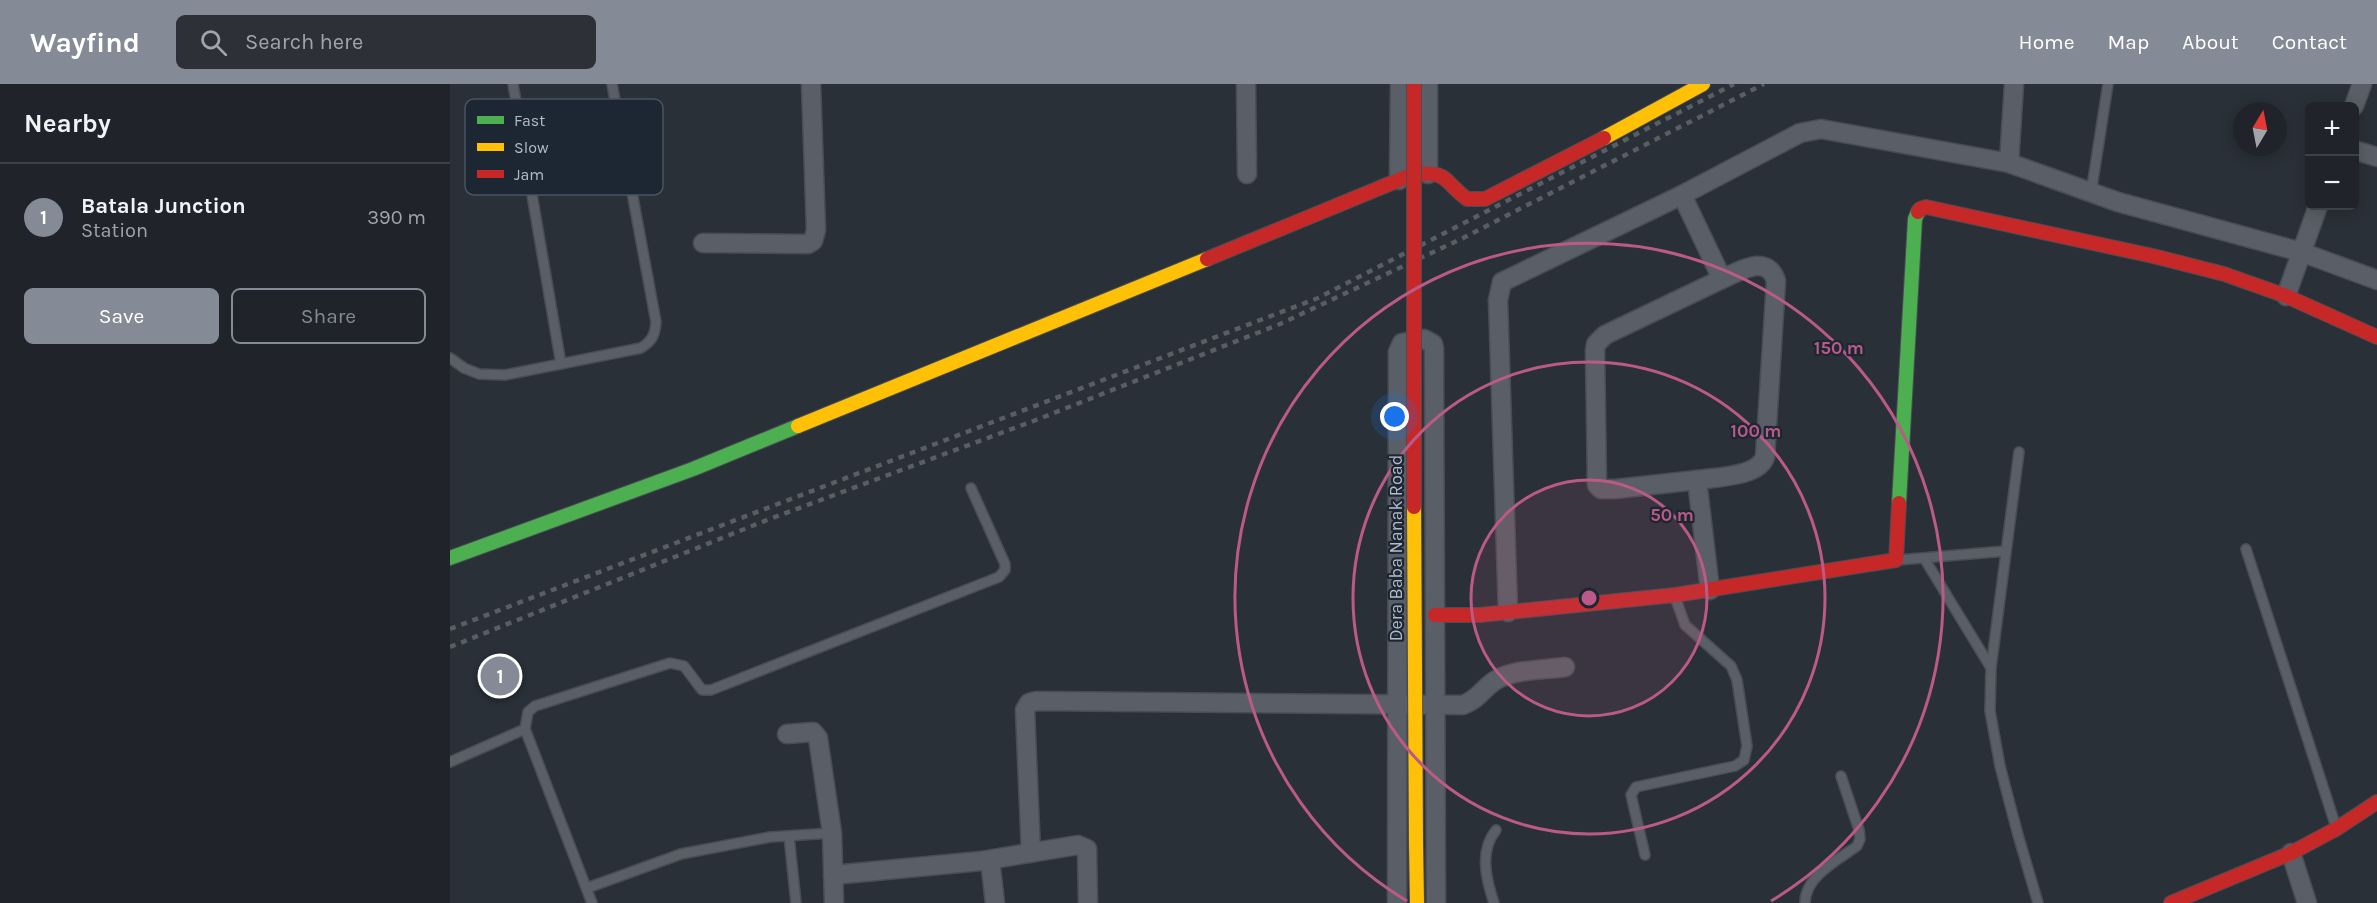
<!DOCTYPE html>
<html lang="en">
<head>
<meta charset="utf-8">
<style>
  body { margin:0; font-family:Karla,sans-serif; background:#2d3036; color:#f1f3f6 }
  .controls { position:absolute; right:18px; top:18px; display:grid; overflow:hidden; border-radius:9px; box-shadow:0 3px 15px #0003 }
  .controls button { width:54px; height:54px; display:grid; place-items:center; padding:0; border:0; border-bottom:2px solid #3d4147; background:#20242a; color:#f1f3f6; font:30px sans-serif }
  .compass { position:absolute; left:1783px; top:18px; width:54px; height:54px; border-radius:50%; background:#20242a; box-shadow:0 3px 15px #0003; rotate:10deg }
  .you { position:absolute; left:945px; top:333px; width:21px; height:21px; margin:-15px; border:4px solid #fff; border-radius:50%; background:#1a73e8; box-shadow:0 0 0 9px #1a73e833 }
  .badge { display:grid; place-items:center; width:39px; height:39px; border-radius:50%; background:#848b96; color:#fff; font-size:20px; font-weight:700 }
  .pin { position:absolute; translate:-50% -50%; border:3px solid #fff; box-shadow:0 2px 6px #0006 }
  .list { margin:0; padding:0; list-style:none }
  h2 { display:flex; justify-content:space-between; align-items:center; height:78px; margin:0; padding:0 24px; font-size:26px }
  h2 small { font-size:20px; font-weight:400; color:#a2a4a8 }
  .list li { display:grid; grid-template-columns:39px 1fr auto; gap:18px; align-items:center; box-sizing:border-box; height:108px; padding:0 24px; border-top:2px solid #3d4147 }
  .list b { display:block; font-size:22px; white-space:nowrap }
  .list p { margin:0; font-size:20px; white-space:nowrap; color:#a2a4a8 }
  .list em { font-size:20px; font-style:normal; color:#a2a4a8 }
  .actions { display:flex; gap:12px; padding:18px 24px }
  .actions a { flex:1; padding:14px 0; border:2px solid #848b96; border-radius:9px; text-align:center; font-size:21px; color:#848b96 }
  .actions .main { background:#848b96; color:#fff }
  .icon { flex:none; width:33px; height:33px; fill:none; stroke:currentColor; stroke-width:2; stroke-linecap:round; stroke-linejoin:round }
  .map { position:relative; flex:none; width:1927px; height:819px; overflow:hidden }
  header { display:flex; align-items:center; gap:36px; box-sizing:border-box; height:84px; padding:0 30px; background:#848b96; color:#fff }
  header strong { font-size:28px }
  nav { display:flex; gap:33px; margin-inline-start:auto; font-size:21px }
  .search { width:420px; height:54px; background:#2d3036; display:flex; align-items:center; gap:15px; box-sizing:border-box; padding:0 21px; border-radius:9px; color:#a2a4a8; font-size:22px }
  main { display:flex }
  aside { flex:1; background:#20242a }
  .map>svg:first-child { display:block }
</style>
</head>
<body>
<header>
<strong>Wayfind</strong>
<div class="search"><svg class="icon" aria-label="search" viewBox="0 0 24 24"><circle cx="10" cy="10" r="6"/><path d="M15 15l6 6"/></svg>Search here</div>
<nav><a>Home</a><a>Map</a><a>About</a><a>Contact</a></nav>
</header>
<main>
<aside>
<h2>Nearby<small></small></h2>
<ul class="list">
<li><span class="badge">1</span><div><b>Batala Junction</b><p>Station</p></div><em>390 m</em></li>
</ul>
<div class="actions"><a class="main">Save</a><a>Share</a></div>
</aside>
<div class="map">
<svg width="1927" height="819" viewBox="0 0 1927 819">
  <rect width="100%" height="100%" fill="#2a3038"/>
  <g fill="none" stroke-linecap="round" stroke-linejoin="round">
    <g stroke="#484c53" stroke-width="12">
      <g id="lane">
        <polyline points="63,0 111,280"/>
        <polyline points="1641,109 1658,0"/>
        <path d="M 0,274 L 14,284 L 29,290 L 55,291 L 191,264 C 202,257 205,251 206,238 L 162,0"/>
        <polyline points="1569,368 1541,584 1540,627 1550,682 1568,751 1588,819"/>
        <polyline points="1796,465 1886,743"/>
        <polyline points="1474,474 1541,584"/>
        <polyline points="1448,476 1556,467"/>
        <polyline points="0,678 75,645"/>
        <polyline points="339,752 346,819"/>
        <polyline points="1195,771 1181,711 1186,703 1285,682 1294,676 1297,662 1287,596 1281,582 1235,541 1225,513"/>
        <polyline points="137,804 231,770 320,753 382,749"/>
        <polyline points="142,819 75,645 78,628 85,622 220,579 234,582 252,606 261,606 549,493 555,486 555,480 521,404"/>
        <path d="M 1044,819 C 1036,795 1029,767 1046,746"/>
        <path d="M 1355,819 C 1355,792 1388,776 1407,762 L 1410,755 L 1409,746 L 1391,692"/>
      </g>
    </g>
    <g stroke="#484c53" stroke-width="21">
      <g id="street">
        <polyline points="796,0 797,90"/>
        <polyline points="978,0 978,90"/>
        <polyline points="1904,22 1912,0"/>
        <polyline points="1904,66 1927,73"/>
        <polyline points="1559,79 1564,0"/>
        <polyline points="949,96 950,0"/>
        <path d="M 1232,111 L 1272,195 C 1290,187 1317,169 1326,197 L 1315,373 C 1308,393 1266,393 1247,396 L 1260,506"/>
        <polyline points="253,159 358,160 363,157 366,146 361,0"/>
        <polyline points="1836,212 1868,122"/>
        <polyline points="1247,396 1165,405 1151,405 1147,401 1145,267 1146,260 1155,251 1272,195"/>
        <polyline points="1058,528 1048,216 1052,198 1232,111 1350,49 1371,45 1559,79 1668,118 1851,168 1927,196"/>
        <polyline points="337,650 363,648 368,654 382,749 384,819"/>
        <path d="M 581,769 L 575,626 L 579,619 L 586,617 L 1013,621 C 1029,615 1033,604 1046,596 C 1065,585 1094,586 1115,583"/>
        <polyline points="1841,769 1857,819"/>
        <polyline points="540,776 545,819"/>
        <polyline points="383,791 531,777 628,761 637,765 638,819"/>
        <polyline points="947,819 948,268 952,259 974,255 983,260 984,265 986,819"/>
      </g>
    </g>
    <g stroke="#484c53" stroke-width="16">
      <g id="fast">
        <polyline points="1449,419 1465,135 1468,128"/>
        <polyline points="0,474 243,385 348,342"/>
      </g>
    </g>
    <g stroke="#484c53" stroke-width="16">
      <g id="slow">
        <polyline points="1154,54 1253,0"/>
        <polyline points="348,342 757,175"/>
        <polyline points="966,759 967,819"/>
      </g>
    </g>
    <g stroke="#484c53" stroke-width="16">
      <g id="jam">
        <polyline points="1468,128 1470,125 1476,123 1703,172 1774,190 1836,212 1927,253"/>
        <path d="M 757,175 L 961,91 C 999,86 992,96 1017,115 L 1035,115 L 1154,54"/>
        <polyline points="985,531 1030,531 1225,511 1446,476 1449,419"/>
        <polyline points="1721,819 1841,769 1886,745 1927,718"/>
      </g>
    </g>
    <use href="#lane" stroke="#5a5e66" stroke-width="9"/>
    <use href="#street" stroke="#5a5e66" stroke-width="18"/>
    <use href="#fast" stroke="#4caf50" stroke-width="14"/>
    <use href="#slow" stroke="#ffc107" stroke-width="14"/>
    <use href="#jam" stroke="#c62828" stroke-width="14"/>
    <g stroke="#595d64" stroke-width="4.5" stroke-dasharray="6 6" stroke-linecap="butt">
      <polyline points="0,545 868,214 1284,0"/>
      <polyline points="0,563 317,436 586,336 830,240 1011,155 1314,0"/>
    </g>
    <g stroke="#484c53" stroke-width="16" stroke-linecap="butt">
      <polyline id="slow-bridge" points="964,423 966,759"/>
    </g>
    <g stroke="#484c53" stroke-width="16" stroke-linecap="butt">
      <polyline id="jam-bridge" points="964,423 964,0"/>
    </g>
    <use href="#slow-bridge" stroke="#ffc107" stroke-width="14"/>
    <use href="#jam-bridge" stroke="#c62828" stroke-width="14"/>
  </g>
  <circle cx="1139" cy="514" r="118" fill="#bc5a87" fill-opacity=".12"/>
  <g fill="none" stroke="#bc5a87" stroke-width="3">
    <circle cx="1139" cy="514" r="118"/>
    <circle cx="1139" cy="514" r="236"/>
    <path d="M957 817A354 354 0 1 1 1321 817"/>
  </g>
  <g text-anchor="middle" stroke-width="4.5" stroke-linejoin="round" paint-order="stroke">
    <g font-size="18" fill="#b4bcc9" stroke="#1d2633">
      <text transform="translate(946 464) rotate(-90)" y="6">Dera Baba Nanak Road</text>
    </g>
  </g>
  <rect x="15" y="15" width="198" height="96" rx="9" fill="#1d2633" stroke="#4a5360" stroke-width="1.5"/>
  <rect x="27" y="32" width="27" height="8" fill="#4caf50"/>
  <rect x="27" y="59" width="27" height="8" fill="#ffc107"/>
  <rect x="27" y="86" width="27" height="8" fill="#c62828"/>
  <g font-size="16" fill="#b4bcc9">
    <text x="64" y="42">Fast</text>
    <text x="64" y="69">Slow</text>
    <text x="64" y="96">Jam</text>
  </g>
  <circle cx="1139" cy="514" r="9" fill="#bc5a87" stroke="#1d2633" stroke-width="3"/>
  <g font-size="18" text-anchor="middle" font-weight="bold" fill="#bc5a87" stroke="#1d2633" stroke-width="4.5" stroke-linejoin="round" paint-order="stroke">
    <text x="1389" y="270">150 m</text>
    <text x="1306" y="353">100 m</text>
    <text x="1222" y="437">50 m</text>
  </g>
</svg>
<div class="controls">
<button>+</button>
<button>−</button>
</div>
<svg class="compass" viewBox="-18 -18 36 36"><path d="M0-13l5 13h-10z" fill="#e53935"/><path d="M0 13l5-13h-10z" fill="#a2a4a8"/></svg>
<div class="you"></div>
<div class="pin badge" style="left:50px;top:592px">1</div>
</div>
</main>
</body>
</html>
